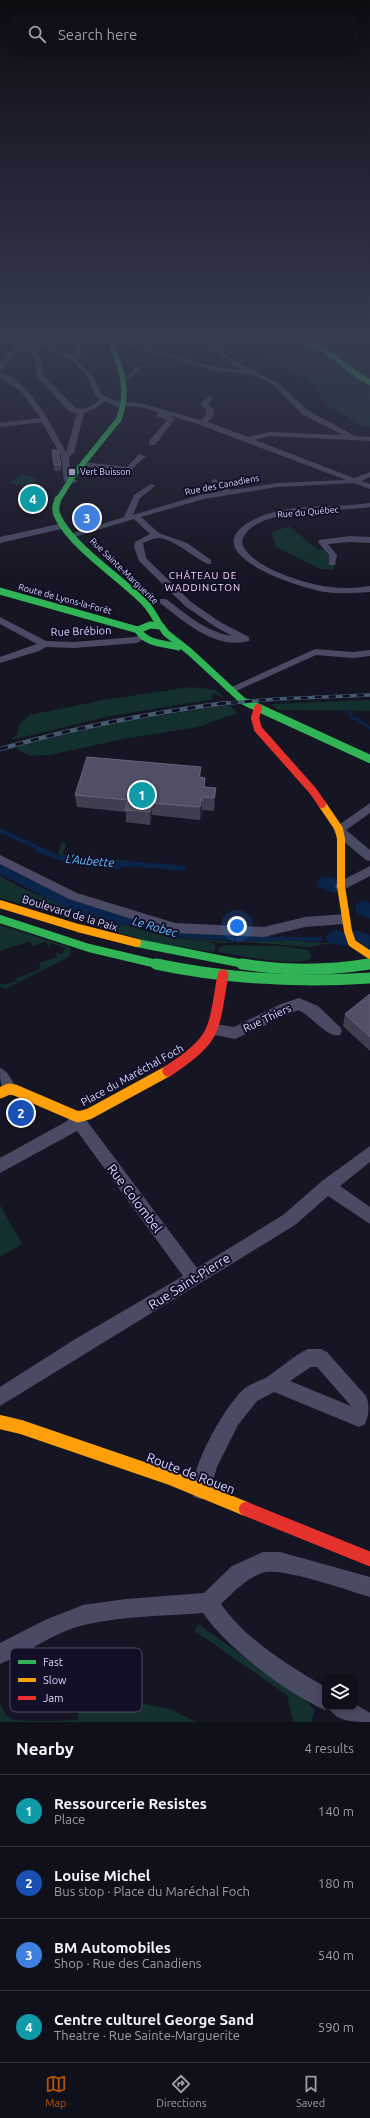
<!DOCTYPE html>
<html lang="en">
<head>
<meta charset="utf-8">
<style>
  body { margin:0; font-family:Ubuntu,sans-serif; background:#1e1e27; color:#f1f3f6 }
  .controls { position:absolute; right:12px; bottom:12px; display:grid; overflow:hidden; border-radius:8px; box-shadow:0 2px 10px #0003 }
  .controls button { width:36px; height:36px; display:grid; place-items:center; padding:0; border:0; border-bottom:1px solid #303039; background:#10101a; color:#f1f3f6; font:20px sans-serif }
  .you { position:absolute; left:237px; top:926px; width:14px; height:14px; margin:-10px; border:3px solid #fff; border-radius:50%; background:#1a73e8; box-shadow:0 0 0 6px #1a73e833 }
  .badge { display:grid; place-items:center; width:26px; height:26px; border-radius:50%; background:#b45309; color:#fff; font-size:13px; font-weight:700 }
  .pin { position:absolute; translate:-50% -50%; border:2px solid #fff; box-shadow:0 1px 4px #0006 }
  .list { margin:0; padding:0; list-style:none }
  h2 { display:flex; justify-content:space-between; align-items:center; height:52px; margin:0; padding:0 16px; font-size:17px }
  h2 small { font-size:13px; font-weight:400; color:#9c9da2 }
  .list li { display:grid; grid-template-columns:26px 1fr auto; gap:12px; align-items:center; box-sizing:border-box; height:72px; padding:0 16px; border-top:1px solid #303039 }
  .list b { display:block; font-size:15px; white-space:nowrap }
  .list p { margin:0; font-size:13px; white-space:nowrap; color:#9c9da2 }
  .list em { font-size:13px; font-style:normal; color:#9c9da2 }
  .icon { flex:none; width:22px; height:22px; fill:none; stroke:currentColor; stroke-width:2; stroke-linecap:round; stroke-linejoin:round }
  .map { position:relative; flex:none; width:370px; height:1722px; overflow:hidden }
  .search { position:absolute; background:#10101a; box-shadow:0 2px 10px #0003; left:12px; right:12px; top:12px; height:44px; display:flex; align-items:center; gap:10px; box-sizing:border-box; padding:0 14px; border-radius:12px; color:#9c9da2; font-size:15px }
  .sheet { height:340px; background:#10101a }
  nav { display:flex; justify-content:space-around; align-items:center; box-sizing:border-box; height:56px; border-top:1px solid #303039; background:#10101a; font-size:11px; color:#9c9da2 }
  nav a { display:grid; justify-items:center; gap:2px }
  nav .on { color:#b45309 }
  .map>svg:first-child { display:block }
</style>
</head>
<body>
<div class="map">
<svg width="370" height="1722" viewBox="0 0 370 1722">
  <rect width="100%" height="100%" fill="#161523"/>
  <g fill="#13302f">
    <polygon points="234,339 370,339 370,426 364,426 329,407 306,378"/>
    <polygon points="21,474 39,479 28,488 9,483"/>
    <polygon points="289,526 318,550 324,549 330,557 330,564 335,565 333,570 320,569 276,547 271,533"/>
    <polygon points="191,687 216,690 224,698 212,693 212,697 214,699 110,716 15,739 10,738 16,736 20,724 30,715 104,700"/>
    <polygon points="370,700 370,711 278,710 271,704"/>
    <polygon points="230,705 237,713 198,727 123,739 49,755 30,756 17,749 18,746 124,721"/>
    <polygon points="62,841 66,844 63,854 129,861 99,861 58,855"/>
    <polygon points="0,876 24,889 72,909 96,916 105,922 130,926 167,937 210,942 216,945 214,952 157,944 0,898"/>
    <polygon points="99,914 176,937 234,942 224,943 171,937 142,927 106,920"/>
    <polygon points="0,925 71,948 69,957 5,989 0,986 0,983 3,985 17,981 16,978 41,969 39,963 57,957 56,952 62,954 65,948 51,943 48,947 46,942 32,946 30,941 0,951"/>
    <polygon points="289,940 324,943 344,941 308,947 236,941"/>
    <path d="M 228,945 L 280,946 L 308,950 L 311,954 L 311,959 C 292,967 240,955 218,952 L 220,947 Z"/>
    <polygon points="0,1205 22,1244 0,1257"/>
    <polygon points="198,1624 306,1701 315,1710 311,1722 293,1722 287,1695 195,1631"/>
    <path d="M 79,1692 L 100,1695 L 116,1702 L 145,1704 L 170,1709 L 196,1722 L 0,1722 L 0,1704 C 3,1709 6,1716 11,1719 C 23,1722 63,1721 78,1720 Z"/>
  </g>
  <g fill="#0b2449">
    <path d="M 0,828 L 58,855 L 99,861 L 129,861 L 186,866 L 185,871 L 130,866 L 116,869 L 89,867 L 87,865 L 86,866 C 67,863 52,858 35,851 L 36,849 L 32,847 L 0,833 Z"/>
    <polygon points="1,864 34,881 34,883 31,885 0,869"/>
    <polygon points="52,891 68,898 100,909 96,913 49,894"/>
    <polygon points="102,910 179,933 234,936 234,941 176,937 99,914"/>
    <polygon points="268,934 268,936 280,938 280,935 289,938 289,935 290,937 321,937 323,942 289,940 236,941 236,936"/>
  </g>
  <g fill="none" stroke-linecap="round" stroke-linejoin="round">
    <polyline stroke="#0b2449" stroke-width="3" points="349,711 352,718 357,719 370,728"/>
    <g fill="#0b2449" fill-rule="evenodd">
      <polygon points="0,859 78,897 131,914 133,919 131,924 124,926 64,907 0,874"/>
      <polygon points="326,876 342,881 344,886 342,891 335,893 320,888 317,883 320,878"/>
      <polygon points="364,901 370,903 370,919 357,913 355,908 357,903"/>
      <polygon points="336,930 350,933 357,930 370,935 370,951 350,943 343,946 329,943 326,938 329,933"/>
    </g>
    <g fill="#4a4a64" fill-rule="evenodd">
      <path d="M 75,339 L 81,339 L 82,354 L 76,359 L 93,377 L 101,394 L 115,401 L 140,403 L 201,420 L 206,415 L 206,410 L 200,404 L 210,396 L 213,398 L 208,404 L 214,410 L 214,415 L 208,422 L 248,437 L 269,432 L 343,435 L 303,415 L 274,385 L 253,375 L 215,371 L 109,340 L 116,339 L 215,367 L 244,370 L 233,364 L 199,339 L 206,339 L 237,362 L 278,383 L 309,411 L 355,436 L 370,437 L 370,441 L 269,436 L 255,440 L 354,478 L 370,472 L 370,477 L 361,481 L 370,484 L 370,489 L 354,483 L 277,487 L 204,499 L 141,517 L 159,533 L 187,543 L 211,560 L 211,564 C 203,566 175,538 158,538 C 153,538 147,542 143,543 L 146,558 L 191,602 L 220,622 L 249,637 L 249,641 C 215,650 185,622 160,603 L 160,599 L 166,599 C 188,615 204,631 232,636 L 214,626 L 185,606 L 139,561 L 134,547 L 135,542 L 150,534 L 134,519 L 71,538 L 67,535 L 124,517 L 134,495 L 151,484 L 155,486 L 140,498 L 133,515 L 200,495 L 223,491 L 211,481 L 215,479 L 231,490 L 277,483 L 346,480 L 200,425 L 168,415 L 175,419 L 155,445 L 149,445 L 149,441 L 167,420 L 156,416 L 158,412 L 140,407 L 124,406 L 123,408 L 121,409 L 105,401 L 98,407 L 84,413 L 74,453 L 69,457 L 71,478 L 78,481 L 74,483 L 64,481 L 61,456 L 42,422 L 0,427 L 0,423 L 40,418 L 22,392 L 0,377 L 0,372 C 32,383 51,425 66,452 L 77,413 L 70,412 L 38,378 L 34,359 L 28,347 L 20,349 L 0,370 L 0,364 C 5,359 11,348 17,345 C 34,338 57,347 72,356 L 76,353 ZM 34,347 C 54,348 80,363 89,380 C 92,387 92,395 100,399 C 93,405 85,411 76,408 L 44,377 L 40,359 Z"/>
      <polygon points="137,366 142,367 131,378 127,378 127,376"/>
      <polygon points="139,454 146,456 129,472 84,466 80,464 84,462 127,467"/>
      <path d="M 370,503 L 370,507 C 343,512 246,506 242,543 C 249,567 307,585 330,587 C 343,589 357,588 370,586 L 370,592 C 355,593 340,594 325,592 C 300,588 192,554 251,521 C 288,501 330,509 370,503 Z"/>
      <polygon points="63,523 67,526 66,528 0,543 0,537"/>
      <polygon points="350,536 370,537 370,543 350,542 328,544 337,555 335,565 329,565 329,555 318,542 319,540"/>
      <polygon points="0,617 46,641 74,642 135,637 142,634 147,637 137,643 74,648 46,647 39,651 0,663 0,657 37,644 0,624"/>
      <polygon points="315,649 353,652 370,650 370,656 353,658 316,655 234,692 230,693 225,690"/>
      <polygon points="370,803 370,813 346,830 370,850 370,861 366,860 336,835 333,829"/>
      <polygon points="0,855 77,893 175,923 264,927 305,917 345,914 349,916 351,919 349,922 345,924 305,927 264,937 175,933 69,899 0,864"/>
      <polygon points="370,866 370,876 345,889 337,889 335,886 337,883"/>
      <path d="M 299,998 L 318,1006 L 340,1027 L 342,1031 L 340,1035 C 328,1039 312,1016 298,1010 L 235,1039 L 209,1034 L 207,1030 L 209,1026 L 214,1024 L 234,1027 L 281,1004 Z"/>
      <path d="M 0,1068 C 8,1071 13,1081 16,1089 L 14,1094 L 9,1095 C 0,1091 0,1078 0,1068 Z"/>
      <polygon points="78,1110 83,1112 87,1121 197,1268 283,1215 322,1181 370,1146 370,1162 340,1186 370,1207 370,1224 328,1196 295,1225 0,1406 0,1387 72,1341 183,1276 77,1131 0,1173 0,1158 67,1121 73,1112"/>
      <path d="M 308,1349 L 321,1349 L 327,1352 L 366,1396 C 370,1405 369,1415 365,1424 L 359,1427 L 274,1392 L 257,1401 L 238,1425 L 217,1467 L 208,1497 L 201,1499 L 194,1497 C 185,1475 227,1402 245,1388 C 252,1383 260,1381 267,1377 C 281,1368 293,1356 308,1349 ZM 311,1367 L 317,1367 L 351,1406 L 290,1381 Z"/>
      <path d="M 263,1552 L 280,1552 L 370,1577 L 370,1597 C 349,1591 280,1566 262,1573 C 245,1579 234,1592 221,1604 C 246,1640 288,1665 325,1687 L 325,1707 L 355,1707 L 355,1704 L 370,1713 L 370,1722 C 355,1722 336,1722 329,1708 L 325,1710 C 286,1693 227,1648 203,1613 C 164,1616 122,1616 84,1625 C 54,1632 28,1653 0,1664 L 0,1643 L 45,1620 L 83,1605 L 126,1599 L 204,1593 L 232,1566 Z"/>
    </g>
    <g stroke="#30b455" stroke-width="5.5">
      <polyline points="294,339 322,348 360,377 370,382"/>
      <path d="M 58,500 L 73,476 L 119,419 C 130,390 121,366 109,339"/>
    </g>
    <g stroke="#30b455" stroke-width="7">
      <path d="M 58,499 C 56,505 54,510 58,517 C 72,547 121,578 145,603 C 151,609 155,617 159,624"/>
      <polyline points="0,591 138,630"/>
      <polyline points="138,630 150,625 161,626 166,633 190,652 243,701 250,704"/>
      <path d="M 138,630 C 146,644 164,643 178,647"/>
    </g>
    <g stroke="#30b455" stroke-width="8">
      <polyline points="248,703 370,759"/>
      <polyline points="0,919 89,948 161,965"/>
      <polyline points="137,943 249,965"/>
      <polyline points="363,965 370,964"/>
    </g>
    <g stroke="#30b455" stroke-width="11">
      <path d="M 156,964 C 227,979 297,983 370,978"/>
      <path d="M 242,964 C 287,971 325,971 369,964"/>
    </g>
    <g stroke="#ff9f0a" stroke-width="8">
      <polyline points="322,804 339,829 341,839 341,886 348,931 352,943 370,955"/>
      <polyline points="0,904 78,928 137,943"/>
    </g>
    <polyline stroke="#ff9f0a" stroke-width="11" points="0,1093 9,1089 15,1090 78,1117 89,1114 168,1071"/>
    <polyline stroke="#ff9f0a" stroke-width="14" points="0,1422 21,1427 173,1479 246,1509"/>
    <polyline stroke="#e5322d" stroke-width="8" points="258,708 255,718 258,729 313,791 322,804"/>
    <path stroke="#e5322d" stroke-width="11" d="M 168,1071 C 218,1039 213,1030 223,975"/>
    <polyline stroke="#e5322d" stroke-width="14" points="246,1509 370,1559"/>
    <g stroke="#435b6c" stroke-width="3.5">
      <polyline id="rail-far1" points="217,704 277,699 370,695"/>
    </g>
    <g stroke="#435b6c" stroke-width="4.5">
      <path id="rail" d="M 0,749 C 74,728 149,713 226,703"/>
    </g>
    <use href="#rail-far1" stroke="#120f29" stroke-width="2.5" stroke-dasharray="7" stroke-linecap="butt"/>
    <use href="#rail" stroke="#120f29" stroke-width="3" stroke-dasharray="8" stroke-linecap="butt"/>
  </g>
  <g fill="#413e52">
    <polygon points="52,450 61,465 61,471 54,471"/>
    <polygon points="201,767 201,777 205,787 216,788 215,801 214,811 202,810 200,820 152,815 150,825 126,822 126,812 77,807 75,795"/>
    <polygon points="370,994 370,1051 343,1026 345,1014"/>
  </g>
  <g fill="#292737">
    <polygon points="201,767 201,780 199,777"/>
    <polygon points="216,788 215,801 214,811 214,798"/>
    <polygon points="202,797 202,810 200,820 200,807"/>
    <polygon points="152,803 152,815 150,825 150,812"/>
  </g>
  <g fill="#514f65" stroke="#66647d">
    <polygon points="52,450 58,450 61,465 54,465"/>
    <polygon points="87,757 201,767 199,777 205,778 204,787 216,788 214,798 202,797 200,807 152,803 150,812 125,810 128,800 75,795"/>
    <polygon points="370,994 370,1037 345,1014"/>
  </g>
  <linearGradient id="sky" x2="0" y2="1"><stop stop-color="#0c0c13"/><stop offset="0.58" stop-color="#363b50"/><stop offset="1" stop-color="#363b50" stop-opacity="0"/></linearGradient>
  <rect width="370" height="580" fill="url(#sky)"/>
  <rect fill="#9593b2" stroke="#120f29" stroke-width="1.5" x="68" y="468" width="8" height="8" rx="2"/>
  <g text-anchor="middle" stroke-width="4" stroke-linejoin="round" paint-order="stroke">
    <g font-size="9" fill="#dad7ff" stroke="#120f29" text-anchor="start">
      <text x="80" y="475">Vert Buisson</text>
    </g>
    <g font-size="9" fill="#dad7ff" stroke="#120f29">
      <text transform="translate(222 485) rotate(-11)" y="3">Rue des Canadiens</text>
      <text transform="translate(308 512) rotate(-5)" y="3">Rue du Québec</text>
      <text transform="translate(124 571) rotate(44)" y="3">Rue Sainte-Marguerite</text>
      <text transform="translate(65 599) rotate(15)" y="3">Route de Lyons-la-Forêt</text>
    </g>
    <g font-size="10" letter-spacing="1" fill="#ffd9f3" stroke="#120f29">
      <text x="203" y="579">CHÂTEAU DE<tspan x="203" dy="12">WADDINGTON</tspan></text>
    </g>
    <g font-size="11" fill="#dad7ff" stroke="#120f29">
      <text transform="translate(81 631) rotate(-2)" y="4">Rue Brébion</text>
      <text transform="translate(70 913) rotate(17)" y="4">Boulevard de la Paix</text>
      <text transform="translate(267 1018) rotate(-25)" y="4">Rue Thiers</text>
      <text transform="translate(132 1075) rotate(-29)" y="4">Place du Maréchal Foch</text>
    </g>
    <g font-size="12" font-style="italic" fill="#65beff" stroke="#120f29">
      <text transform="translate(90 861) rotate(5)" y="4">L'Aubette</text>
      <text transform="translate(155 927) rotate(16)" y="4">Le Robec</text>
    </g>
    <g font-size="13" fill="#dad7ff" stroke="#120f29">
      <text transform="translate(135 1198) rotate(53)" y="5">Rue Colombel</text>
      <text transform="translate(189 1281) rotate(-32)" y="5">Rue Saint-Pierre</text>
      <text transform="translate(191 1473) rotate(21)" y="5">Route de Rouen</text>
    </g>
  </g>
  <rect x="10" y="1648" width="132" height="64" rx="6" fill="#120f29" stroke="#4e4b69" stroke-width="1"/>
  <rect x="18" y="1660" width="18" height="4" fill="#30b455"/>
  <rect x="18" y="1678" width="18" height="4" fill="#ff9f0a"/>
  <rect x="18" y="1696" width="18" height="4" fill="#e5322d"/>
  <g font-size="11" fill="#dad7ff">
    <text x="43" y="1666">Fast</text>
    <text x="43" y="1684">Slow</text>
    <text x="43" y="1702">Jam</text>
  </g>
</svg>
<div class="controls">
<button><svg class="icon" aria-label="layers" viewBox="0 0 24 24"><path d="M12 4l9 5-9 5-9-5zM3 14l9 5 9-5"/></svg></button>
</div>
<div class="you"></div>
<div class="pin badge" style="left:142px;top:795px;background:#0f9aa8">1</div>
<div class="pin badge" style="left:21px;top:1113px;background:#1a4fb4">2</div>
<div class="pin badge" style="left:87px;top:518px;background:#3f7fe0">3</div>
<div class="pin badge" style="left:33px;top:499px;background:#0f9aa8">4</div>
<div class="search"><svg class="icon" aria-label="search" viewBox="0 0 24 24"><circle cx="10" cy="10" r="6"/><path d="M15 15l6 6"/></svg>Search here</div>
</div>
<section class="sheet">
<h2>Nearby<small>4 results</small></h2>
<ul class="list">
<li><span class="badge" style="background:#0f9aa8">1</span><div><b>Ressourcerie Resistes</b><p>Place</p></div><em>140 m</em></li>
<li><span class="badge" style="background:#1a4fb4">2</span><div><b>Louise Michel</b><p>Bus stop · Place du Maréchal Foch</p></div><em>180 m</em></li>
<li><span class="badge" style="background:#3f7fe0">3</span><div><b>BM Automobiles</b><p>Shop · Rue des Canadiens</p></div><em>540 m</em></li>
<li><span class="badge" style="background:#0f9aa8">4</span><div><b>Centre culturel George Sand</b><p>Theatre · Rue Sainte-Marguerite</p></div><em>590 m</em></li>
</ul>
</section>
<nav>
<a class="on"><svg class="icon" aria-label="map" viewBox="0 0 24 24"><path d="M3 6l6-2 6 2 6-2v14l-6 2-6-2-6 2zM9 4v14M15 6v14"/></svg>Map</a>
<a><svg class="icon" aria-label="directions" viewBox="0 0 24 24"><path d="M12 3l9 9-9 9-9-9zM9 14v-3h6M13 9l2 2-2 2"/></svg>Directions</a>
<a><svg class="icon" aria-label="saved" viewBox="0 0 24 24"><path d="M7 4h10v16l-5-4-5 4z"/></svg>Saved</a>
</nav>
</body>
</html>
